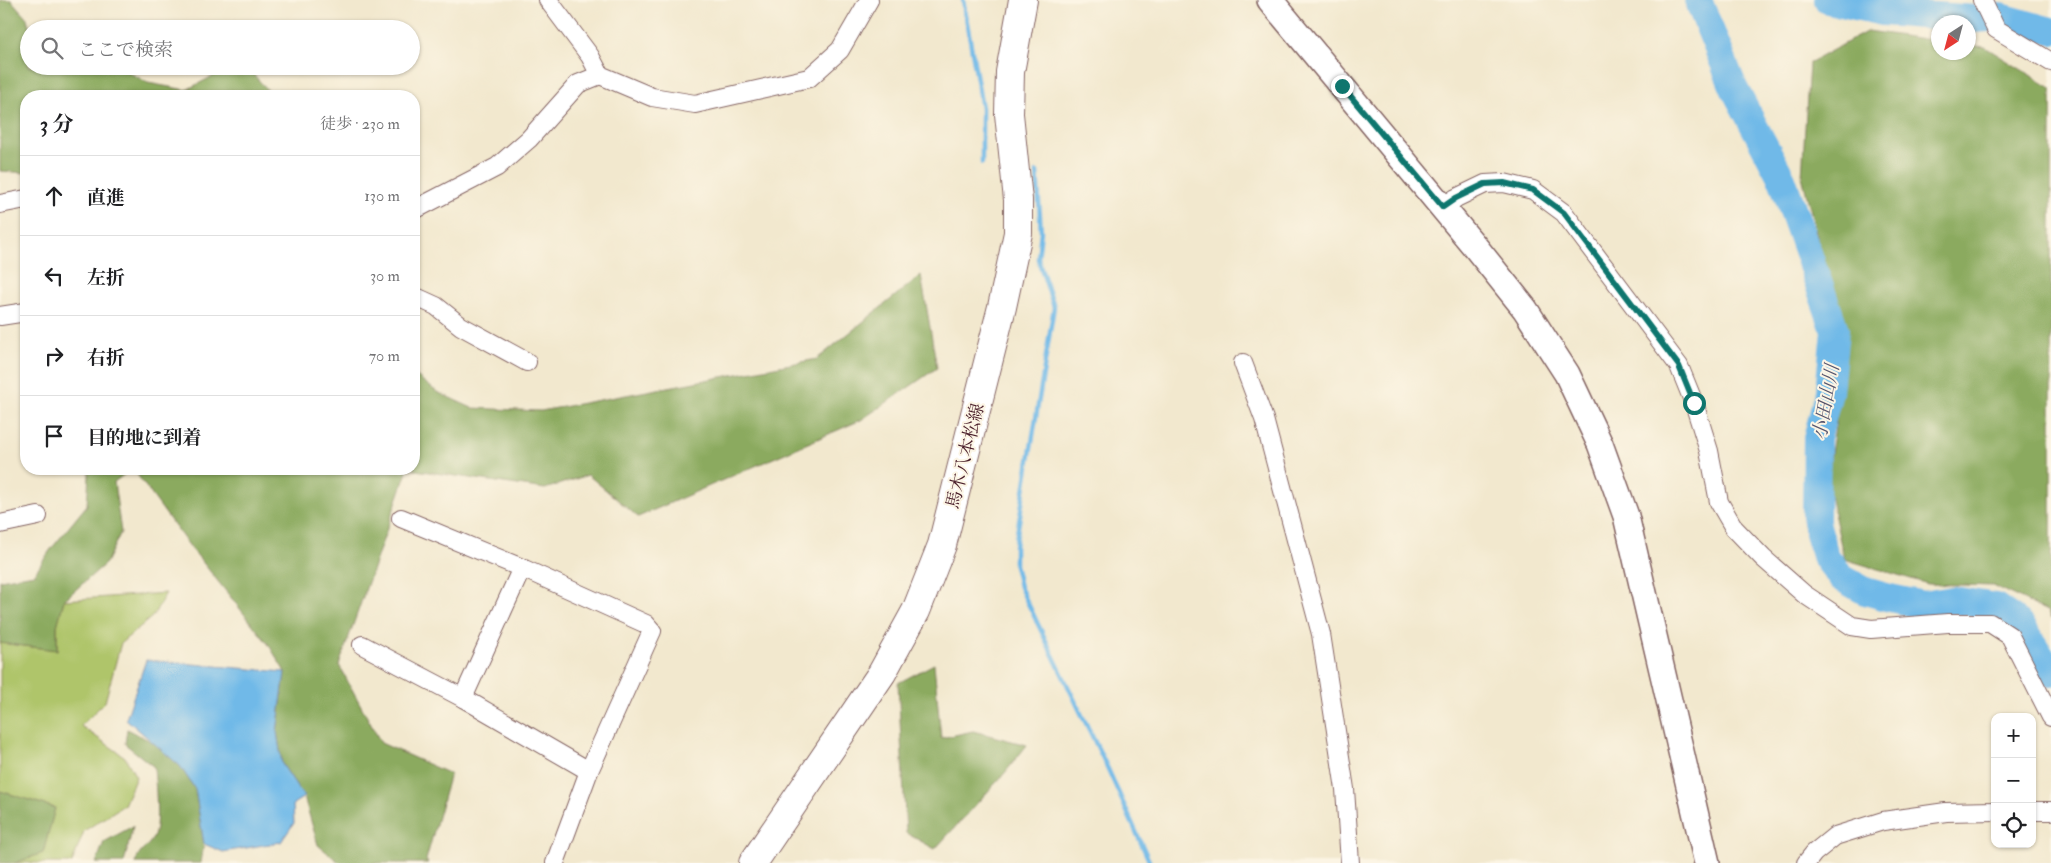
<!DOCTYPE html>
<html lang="ja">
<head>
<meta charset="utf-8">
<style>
  body { margin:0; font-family:"IM FELL Double Pica","Noto Serif JP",serif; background:#f6f6f6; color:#202124 }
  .controls { position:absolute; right:15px; bottom:15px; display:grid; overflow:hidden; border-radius:10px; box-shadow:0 1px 4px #0004 }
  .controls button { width:45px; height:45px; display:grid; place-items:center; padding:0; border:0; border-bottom:1px solid #e0e0e0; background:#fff; color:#202124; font:25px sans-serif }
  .compass { position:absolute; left:1931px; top:15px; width:45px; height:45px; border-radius:50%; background:#fff; box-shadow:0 1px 4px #0004; rotate:216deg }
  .stop { position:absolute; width:15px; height:15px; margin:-11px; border:4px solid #0f766e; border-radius:50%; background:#fff }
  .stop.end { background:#0f766e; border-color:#fff; box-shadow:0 1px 5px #0008 }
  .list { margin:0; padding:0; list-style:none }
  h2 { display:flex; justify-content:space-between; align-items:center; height:65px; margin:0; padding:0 20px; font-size:21px }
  h2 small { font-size:16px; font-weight:400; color:#757577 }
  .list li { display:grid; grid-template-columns:32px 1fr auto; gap:15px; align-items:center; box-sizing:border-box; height:80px; padding:0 20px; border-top:1px solid #e0e0e0 }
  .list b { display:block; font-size:19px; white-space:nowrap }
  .list em { font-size:16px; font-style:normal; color:#757577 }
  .icon { flex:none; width:28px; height:28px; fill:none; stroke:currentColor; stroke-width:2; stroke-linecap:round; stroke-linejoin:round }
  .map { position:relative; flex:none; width:2051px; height:863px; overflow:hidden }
  .search { position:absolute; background:#fff; box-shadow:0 1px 4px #0004; left:20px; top:20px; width:400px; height:55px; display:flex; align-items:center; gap:12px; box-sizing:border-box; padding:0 18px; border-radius:28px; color:#757577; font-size:19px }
  .panel { position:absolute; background:#fff; box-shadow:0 1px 4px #0004; left:20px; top:90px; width:400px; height:385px; border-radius:20px }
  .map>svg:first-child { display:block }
</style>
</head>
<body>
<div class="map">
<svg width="2051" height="863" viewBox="0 0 2051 863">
  <rect width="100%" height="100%" fill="#fcf5e5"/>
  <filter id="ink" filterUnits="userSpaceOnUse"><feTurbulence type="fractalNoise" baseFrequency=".02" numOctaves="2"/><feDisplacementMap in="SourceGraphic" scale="10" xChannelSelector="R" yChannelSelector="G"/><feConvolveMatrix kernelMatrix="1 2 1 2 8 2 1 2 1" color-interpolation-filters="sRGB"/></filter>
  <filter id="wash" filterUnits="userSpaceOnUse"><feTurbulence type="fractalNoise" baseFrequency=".0096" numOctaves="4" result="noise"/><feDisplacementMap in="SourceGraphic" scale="20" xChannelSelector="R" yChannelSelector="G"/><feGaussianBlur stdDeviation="1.12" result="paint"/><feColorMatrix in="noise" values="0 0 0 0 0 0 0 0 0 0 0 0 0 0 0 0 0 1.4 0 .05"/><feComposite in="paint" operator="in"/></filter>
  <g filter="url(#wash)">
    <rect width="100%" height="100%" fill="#f2e8ce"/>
    <polygon fill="#afc56a" stroke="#7c724a" points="166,593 153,616 121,643 105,702 81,726 125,757 136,777 124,805 84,831 72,863 15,863 43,852 55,808 0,791 0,643 57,650 57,626 64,600"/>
    <g fill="#8baa5e" stroke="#6a6444">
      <polygon points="0,0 11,0 27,18 30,29 29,66 118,66 148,83 186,90 227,69 252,73 273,96 26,96 26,173 0,171"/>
      <polygon points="1868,31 1938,41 1938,52 1968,52 1969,45 1985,47 2051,88 2051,618 2047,611 1994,586 1928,584 1844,559 1827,481 1846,353 1802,176 1809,63"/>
      <polygon points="921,275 937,368 861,420 638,517 588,475 545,489 408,469 339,665 381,743 450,774 426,860 428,863 340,863 318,845 304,797 282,764 277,732 285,672 269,645 184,539 133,469 414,469 414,374 437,392 472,408 541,411 817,359"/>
      <polygon points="87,469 132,469 114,482 121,532 106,563 64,600 57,626 57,650 0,643 0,580 34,574 51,549 87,505 89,474"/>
      <polygon points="934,664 941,738 973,731 1027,745 1004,774 935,849 906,833 898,683"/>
      <path d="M 127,729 L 154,743 L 180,766 L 195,789 L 204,844 L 201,863 L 135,863 C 139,851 147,848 153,838 C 160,825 155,782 154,767 L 125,744 Z"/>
      <polygon points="0,791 55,808 43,853 15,863 0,863"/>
      <polygon points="133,826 124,863 96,863 104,842"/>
    </g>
    <polygon fill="#6fb9e8" stroke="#5c6c8a" points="146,660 285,672 277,732 282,764 304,797 293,804 294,823 281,842 223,852 204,844 195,789 180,766 126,719"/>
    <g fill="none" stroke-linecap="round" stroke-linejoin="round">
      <g stroke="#6fb9e8" stroke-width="4.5">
        <polyline points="963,0 982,108 982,163"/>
        <polyline points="1037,172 1041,231 1038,259 1054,307 1015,546 1015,565 1020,587 1108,769 1150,863"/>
      </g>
      <g stroke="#6fb9e8" stroke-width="28">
        <polyline points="1698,0 1734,88 1782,179 1835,330 1829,392 1817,438 1816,522 1825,556 1842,578 1865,591 1890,598 1923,605 1953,600 1996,607 2021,625 2051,673"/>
        <polyline points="1828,0 1883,12 1975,19 2001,17 2051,31"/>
      </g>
    </g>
  </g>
  <g filter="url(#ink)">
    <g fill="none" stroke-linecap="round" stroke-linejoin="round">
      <g stroke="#856564" stroke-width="20">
        <g id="street">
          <polyline points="548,0 590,56 600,75 652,97 695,104 809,78 840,50 869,0"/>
          <polyline points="1982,0 1996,29 2051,62"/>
          <polyline points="0,204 26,199"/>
          <polyline points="1443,207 1456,198 1485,184 1504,183 1533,190 1564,213 1679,366 1694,403 1709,451 1719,502 1734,528 1763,558 1804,594 1852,626 1871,629 1948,623 1990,623 2010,636 2051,717"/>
          <polyline points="414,210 497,167 529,139 578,84 600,75"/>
          <polyline points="414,296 436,306 461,326 527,362"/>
          <polyline points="0,316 26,312"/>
          <polyline points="1243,363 1264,419 1321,634 1345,789 1350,863"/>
          <polyline points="401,518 522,568 646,624 652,631 589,771 555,863"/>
          <polyline points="0,524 38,516"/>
          <polyline points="362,645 463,698 589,771"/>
          <polyline points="463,698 522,568"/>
          <polyline points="2032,811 2051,811"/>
          <polyline points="1806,863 1814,853 1835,836 1883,821 1946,812 1995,811"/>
        </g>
      </g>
      <g stroke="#856564" stroke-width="28">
        <polyline id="secondary" points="1270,0 1477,249 1525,309 1567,374 1600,444 1626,516 1707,863"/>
      </g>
      <g stroke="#856564" stroke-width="30">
        <polyline id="primary" points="753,863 882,673 916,611 942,545 1002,307 1018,233 1018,200 1009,114 1010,72 1023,0"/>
      </g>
      <use href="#street" stroke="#fff" stroke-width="18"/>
      <use href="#secondary" stroke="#fff" stroke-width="25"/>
      <use href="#primary" stroke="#fff" stroke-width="28"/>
    </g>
  </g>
  <g fill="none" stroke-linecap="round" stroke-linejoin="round" filter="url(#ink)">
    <polyline stroke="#0f766e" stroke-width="6" points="1342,86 1443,207 1456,198 1485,184 1504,183 1533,190 1564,213 1679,366 1694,403"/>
  </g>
  <g text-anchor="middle" stroke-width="4" stroke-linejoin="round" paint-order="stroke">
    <g font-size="18" fill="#4a1f2b" stroke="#fcf5e5">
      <text transform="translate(965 456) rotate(-76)" y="6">馬木八本松線</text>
    </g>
    <g font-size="19" font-style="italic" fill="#57556d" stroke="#fcf5e5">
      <text transform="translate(1825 402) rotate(-80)" y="7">小田山川</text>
    </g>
  </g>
</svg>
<div class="controls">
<button>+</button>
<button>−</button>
<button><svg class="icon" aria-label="locate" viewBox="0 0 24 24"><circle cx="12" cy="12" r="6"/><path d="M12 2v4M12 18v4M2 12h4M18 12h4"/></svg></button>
</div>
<svg class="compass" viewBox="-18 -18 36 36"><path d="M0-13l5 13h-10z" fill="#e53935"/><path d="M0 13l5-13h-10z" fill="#757577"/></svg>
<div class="stop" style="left:1694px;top:403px"></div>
<div class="stop end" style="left:1342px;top:86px"></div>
<div class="search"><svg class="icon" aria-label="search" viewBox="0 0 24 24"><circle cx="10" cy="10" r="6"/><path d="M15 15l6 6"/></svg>ここで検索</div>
<section class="panel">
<h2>3 分<small>徒歩 · 230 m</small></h2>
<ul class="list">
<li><svg class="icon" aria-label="ahead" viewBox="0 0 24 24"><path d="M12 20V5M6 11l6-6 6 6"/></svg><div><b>直進</b></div><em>130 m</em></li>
<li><svg class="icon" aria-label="left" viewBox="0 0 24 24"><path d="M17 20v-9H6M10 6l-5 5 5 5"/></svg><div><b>左折</b></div><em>30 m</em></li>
<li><svg class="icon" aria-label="right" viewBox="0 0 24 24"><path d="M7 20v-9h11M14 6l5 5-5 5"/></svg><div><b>右折</b></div><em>70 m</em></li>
<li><svg class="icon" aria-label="arrive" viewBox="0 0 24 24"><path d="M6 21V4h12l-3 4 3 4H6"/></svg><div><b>目的地に到着</b></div></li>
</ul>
</section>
</div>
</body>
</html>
